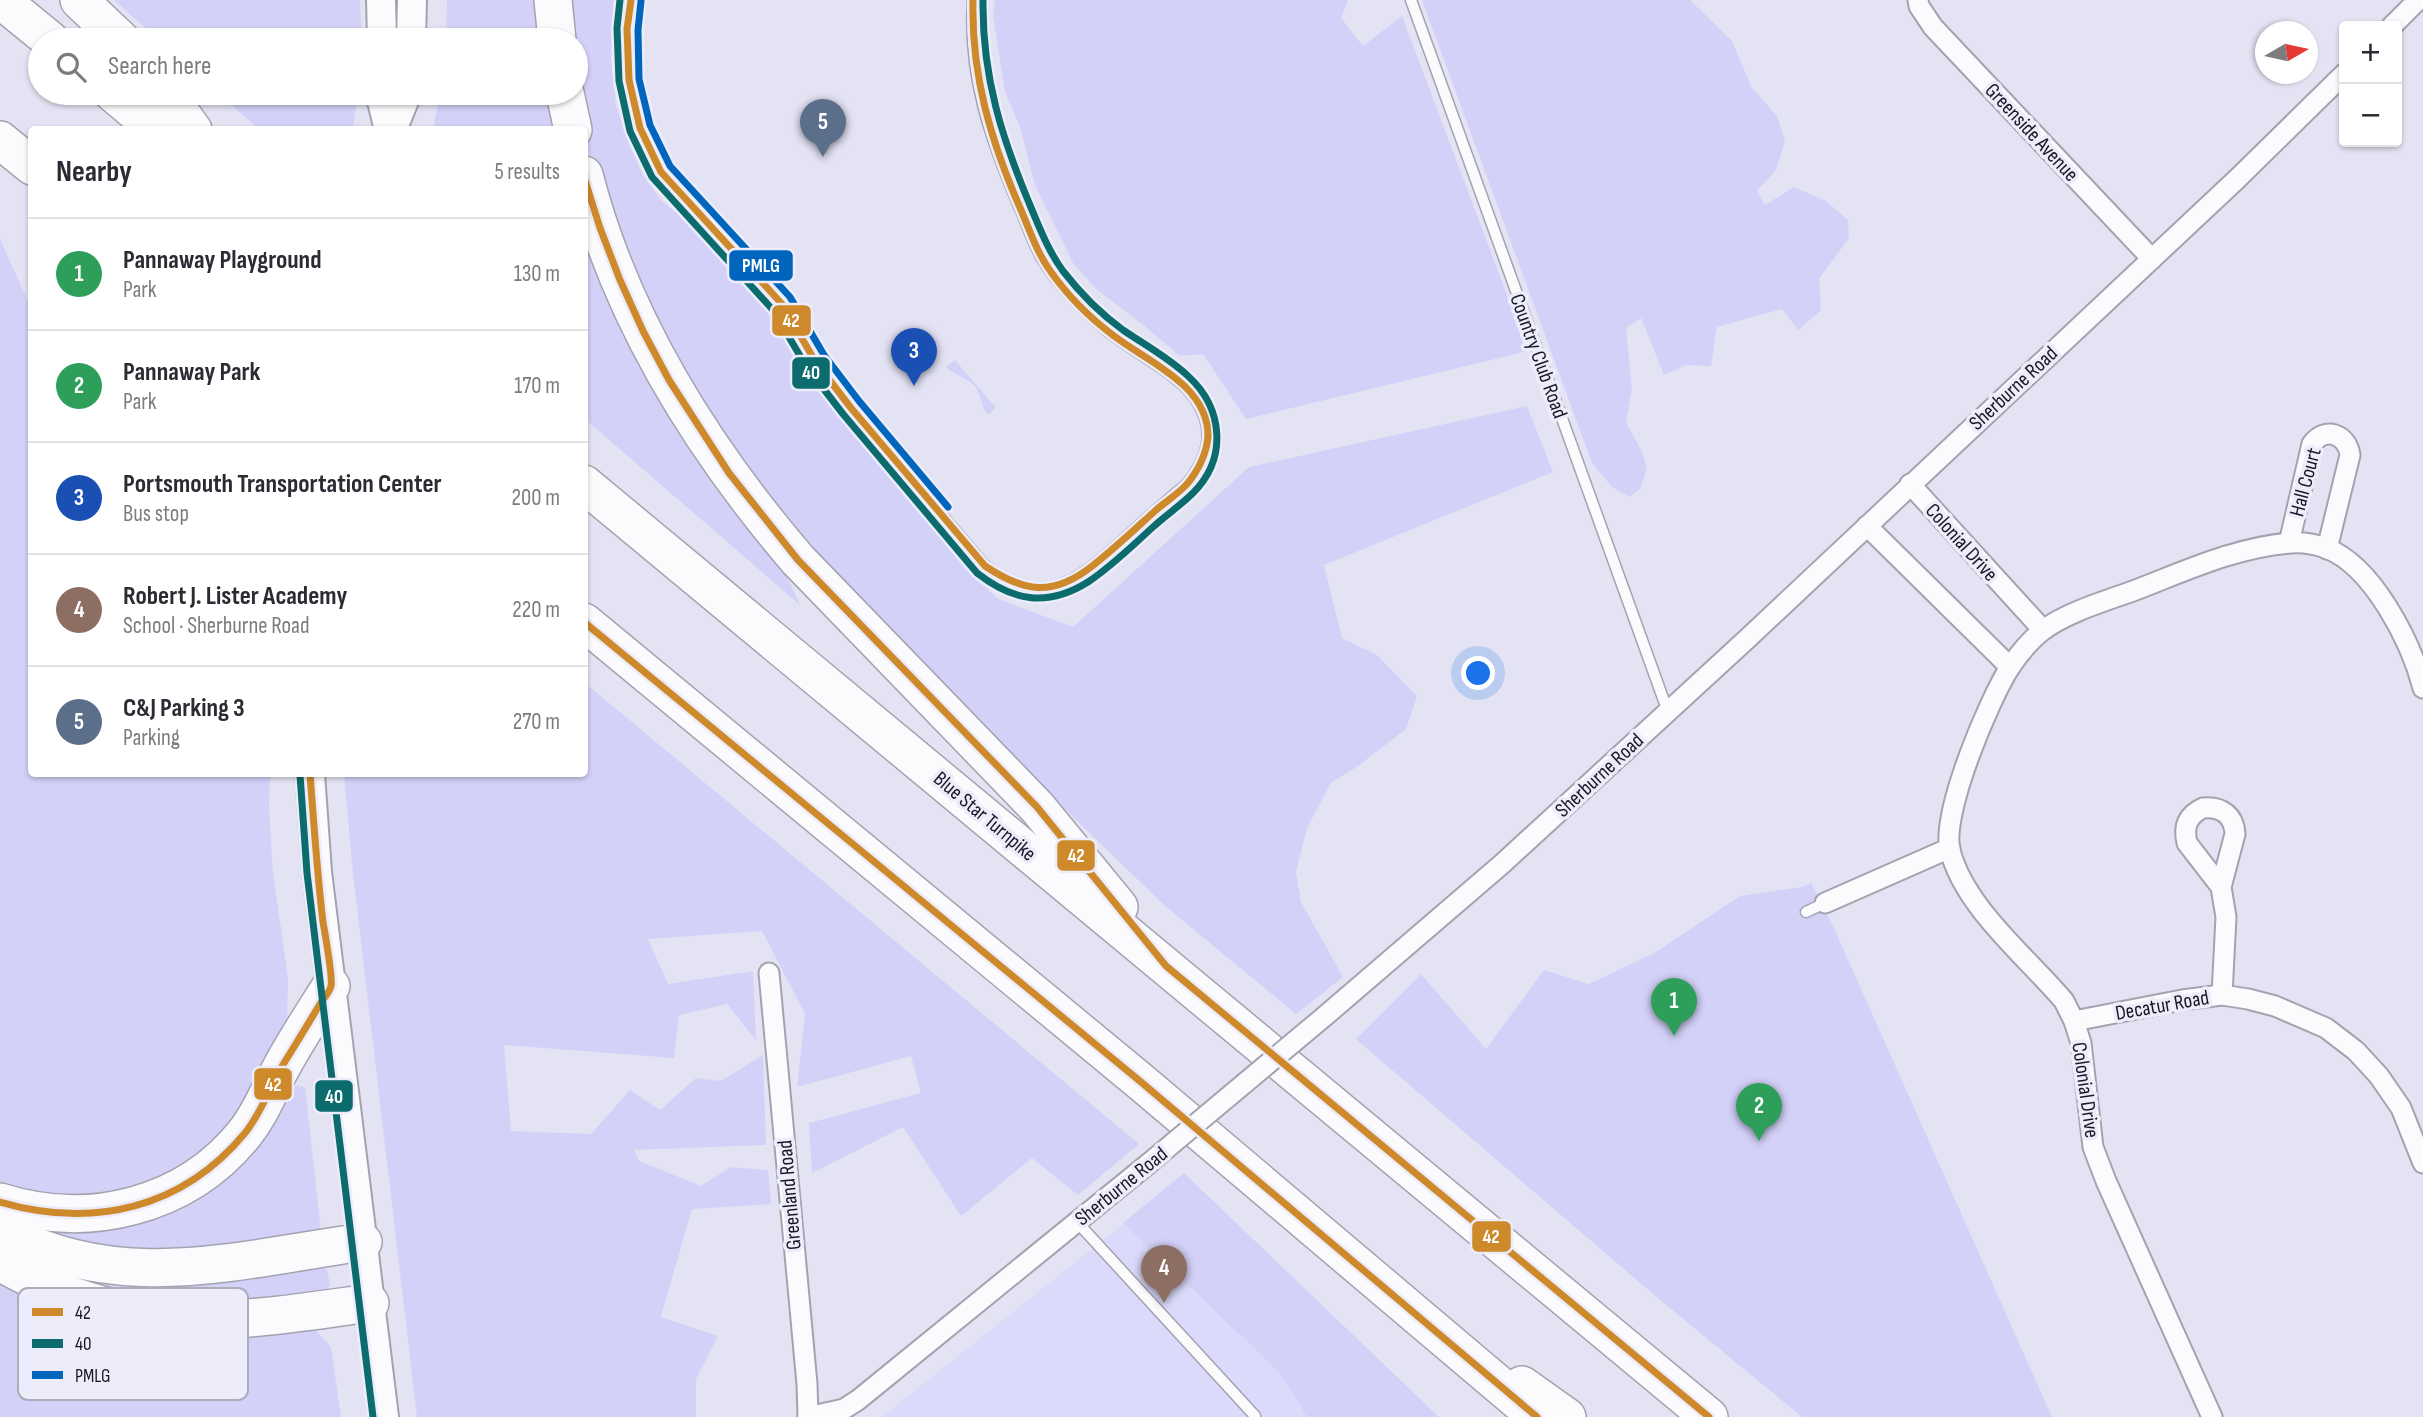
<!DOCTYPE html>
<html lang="en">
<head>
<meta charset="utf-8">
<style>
  body { margin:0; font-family:"Sofia Sans Condensed",sans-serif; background:#f7f7f7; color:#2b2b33 }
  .controls { position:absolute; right:21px; top:21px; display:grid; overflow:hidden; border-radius:7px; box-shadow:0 2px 5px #0004 }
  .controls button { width:63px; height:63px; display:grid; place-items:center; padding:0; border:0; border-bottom:2px solid #e1e1e2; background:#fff; color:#2b2b33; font:35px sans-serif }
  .compass { position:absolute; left:2255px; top:21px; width:63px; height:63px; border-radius:50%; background:#fff; box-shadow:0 2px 5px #0004; rotate:81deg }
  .you { position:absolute; left:1479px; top:674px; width:24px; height:24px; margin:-18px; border:5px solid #fff; border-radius:50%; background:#1a73e8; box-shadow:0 0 0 10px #1a73e833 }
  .badge { display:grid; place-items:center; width:46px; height:46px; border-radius:50%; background:#ea580c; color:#fff; font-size:23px; font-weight:700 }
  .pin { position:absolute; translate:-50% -58px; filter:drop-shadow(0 2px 4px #0008) }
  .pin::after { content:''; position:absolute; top:37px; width:24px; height:21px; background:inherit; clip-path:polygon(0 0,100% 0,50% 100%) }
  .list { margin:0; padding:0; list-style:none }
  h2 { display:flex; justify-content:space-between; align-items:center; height:91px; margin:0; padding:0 28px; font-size:30px }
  h2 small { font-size:23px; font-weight:400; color:#7c7c81 }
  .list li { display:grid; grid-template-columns:46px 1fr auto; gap:21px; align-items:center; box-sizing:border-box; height:112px; padding:0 28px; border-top:2px solid #e1e1e2 }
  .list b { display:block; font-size:26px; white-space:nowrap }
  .list p { margin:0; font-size:23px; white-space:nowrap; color:#7c7c81 }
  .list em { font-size:23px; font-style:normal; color:#7c7c81 }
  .icon { flex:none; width:38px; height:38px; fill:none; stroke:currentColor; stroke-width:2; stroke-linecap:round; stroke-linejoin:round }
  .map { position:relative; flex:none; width:2423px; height:1417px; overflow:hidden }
  .search { position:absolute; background:#fff; box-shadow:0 2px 5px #0004; left:28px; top:28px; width:560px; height:77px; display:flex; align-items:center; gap:18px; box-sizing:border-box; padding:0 24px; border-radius:38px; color:#7c7c81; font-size:26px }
  .panel { position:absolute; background:#fff; box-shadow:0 2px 5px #0004; left:28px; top:126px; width:560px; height:651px; border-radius:7px }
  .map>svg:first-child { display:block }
</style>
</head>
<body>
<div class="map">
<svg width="2423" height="1417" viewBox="0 0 2423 1417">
  <rect width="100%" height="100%" fill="#e4e3f4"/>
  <polygon fill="#dbdafa" points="1168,1188 1438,1417 882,1417"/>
  <g fill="#d3d1f8">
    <polygon points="114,0 360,0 362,40 159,40"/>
    <polygon points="447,0 542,0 547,40 446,40"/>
    <polygon points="564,0 614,0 611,60 616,105 629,144 643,175 661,200 694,227 771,315 809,375 831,404 973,576 998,599 1073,627 1249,467 1527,406 1553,472 1324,565 1342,638 1377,655 1417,696 1406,729 1358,766 1331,783 1307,828 1296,872 1301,902 1343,977 1296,1014 1164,905 954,702 799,545 654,334 590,159 576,90 576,40 569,40"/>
    <polygon points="995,0 1348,0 1341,18 1363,46 1402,16 1528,351 1246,419 1203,354 1180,356 1142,324 1097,290 1073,263 1035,185 1020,127 1005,92 993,15"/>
    <polygon points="1422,0 1690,0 1732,41 1752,88 1777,116 1785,141 1776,170 1757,191 1765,205 1794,187 1826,201 1848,220 1849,238 1819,279 1821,310 1798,330 1782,309 1717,327 1711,366 1687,365 1664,375 1641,318 1626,328 1632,388 1626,422 1643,454 1647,468 1640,489 1630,497 1612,487 1592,463"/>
    <polygon points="218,93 358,93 353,129 259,129"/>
    <polygon points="440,93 557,93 564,130 433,130"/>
    <polygon points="584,212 780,561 800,605 585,419"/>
    <polygon points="0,239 31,308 32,774 270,774 269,807 273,873 288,978 287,1025 263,1087 199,1164 105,1203 0,1189"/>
    <path d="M 955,360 L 996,408 L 988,415 C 981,407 982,397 976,388 C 968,377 955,376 946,367 Z"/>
    <polygon points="585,683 1139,1144 1078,1195 1032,1158 961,1216 903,1127 812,1173 809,1123 921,1093 911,1056 797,1087 805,1014 762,931 648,939 668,984 753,971 756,1040 727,1004 679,1015 674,1058 504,1045 511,1131 591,1134 630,1090 660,1110 696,1078 721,1081 763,1055 766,1145 634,1150 639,1161 701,1186 731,1167 768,1170 771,1204 692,1209 661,1317 718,1336 696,1379 696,1417 417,1417 353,874 344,774 584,774"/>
    <polygon points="1811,883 1833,926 2052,1417 1802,1417 1653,1294 1356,1039 1421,974 1486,1049 1544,970 1589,984 1654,953 1740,896 1802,887"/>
    <polygon points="291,1085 305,1087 321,1232 188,1257 51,1241 28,1222 122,1222"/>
    <polygon points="1184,1173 1439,1417 1307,1417 1281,1374 1123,1223"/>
    <polygon points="22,1252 320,1265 327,1270 330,1285 325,1291 228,1305 156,1300 81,1283"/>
    <polygon points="0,1279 316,1331 331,1347 341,1417 0,1417"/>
  </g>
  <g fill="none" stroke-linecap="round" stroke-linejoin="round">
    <g stroke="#a3a3b0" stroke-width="13">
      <g id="service">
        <path d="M 631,0 L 627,29 L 629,80 L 640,128 L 661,172 L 744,260 L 782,304 L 815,361 L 851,408 L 985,566 C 1041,610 1075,583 1121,542 C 1142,523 1163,503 1186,485 C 1207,460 1216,433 1198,403 C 1181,373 1129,351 1103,327 C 1081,308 1058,284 1043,260 C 1033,244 1027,223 1019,206 C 990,138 968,75 973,0"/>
        <polyline points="1411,0 1668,712"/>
        <polyline points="1806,912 1825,903"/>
        <polyline points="1077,1222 1255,1416"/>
      </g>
    </g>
    <g stroke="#a3a3b0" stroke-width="23">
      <g id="minor">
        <polyline points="1918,0 1919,6 1933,27 2152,259"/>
        <polyline points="2392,26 2418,0"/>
        <polyline points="1910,484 2043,630"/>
        <polyline points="1867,526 2010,667"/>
        <path d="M 2289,543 L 2312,444 C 2325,426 2347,434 2350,455 L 2327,549"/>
        <path d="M 2221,887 L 2187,843 C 2183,826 2188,815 2203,808 C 2221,806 2234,815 2235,834 L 2221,887 L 2226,917 L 2222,995"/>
        <polyline points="1825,903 1950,848"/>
        <polyline points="769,973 807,1384 808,1417"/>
        <polyline points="1325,1016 1502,864 1747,639 2237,179 2344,74"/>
        <polyline points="2074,1021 2182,1000 2222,995 2248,999 2275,1006 2326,1028 2356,1051 2379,1076 2401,1108 2423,1163"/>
        <polyline points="808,1417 844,1409 858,1400 1148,1164"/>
        <path d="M 2212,1417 L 2106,1181 L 2093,1147 L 2081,1043 L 2074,1021 L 2064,1001 C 2027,957 1964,907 1950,850 C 1941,813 1989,700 2010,667 C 2019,654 2029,641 2042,631 C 2065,613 2105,601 2133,591 C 2183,572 2236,547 2290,543 C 2302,542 2315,544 2326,548 C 2373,566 2411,642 2423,688"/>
      </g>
    </g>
    <g stroke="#a3a3b0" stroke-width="32">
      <g id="secondary">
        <polyline points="381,0 382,40"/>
        <polyline points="411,40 412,0"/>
        <polyline points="380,93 389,130"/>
        <polyline points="392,130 407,93"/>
        <polyline points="310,774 317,872 384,1417"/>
      </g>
    </g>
    <g stroke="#a3a3b0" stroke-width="40">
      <g id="motorway">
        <polyline points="1,0 50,40"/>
        <polyline points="79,0 121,40"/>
        <polyline points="553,0 557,40"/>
        <polyline points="113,93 157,130"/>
        <polyline points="166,93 193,130"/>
        <polyline points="565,93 573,130"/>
        <polyline points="0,140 32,166"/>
        <path d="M 584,175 C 621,319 702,448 798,560 L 1037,807 L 1119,907"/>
        <polyline points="584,484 1709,1417"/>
        <polyline points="584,622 1141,1082 1537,1417"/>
        <path d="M 0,1202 C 88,1230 186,1207 245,1133 C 261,1113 269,1090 281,1068 C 296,1040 314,1013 331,986"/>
        <path d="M 0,1230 C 120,1295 236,1260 363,1242"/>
        <path d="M 0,1262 C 62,1299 138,1320 210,1320 C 263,1319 318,1310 370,1303"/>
        <polyline points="1522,1385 1567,1417"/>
      </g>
    </g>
    <use href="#service" stroke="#fbfbfd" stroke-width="10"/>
    <use href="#minor" stroke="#fbfbfd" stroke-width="19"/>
    <use href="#secondary" stroke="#fbfbfd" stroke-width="28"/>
    <use href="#motorway" stroke="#fbfbfd" stroke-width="37"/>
    <g stroke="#a3a3b0" stroke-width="23" stroke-linecap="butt">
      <polyline id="minor-bridge" points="1148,1164 1325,1016"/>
    </g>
    <use href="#minor-bridge" stroke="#fbfbfd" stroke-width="19"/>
    <g stroke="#ececfb" stroke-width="12">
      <g id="bus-1">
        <path d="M 631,0 L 627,29 L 629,80 L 640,128 L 661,172 L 782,304 L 815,361 L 851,408 L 985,566 C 1024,592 1052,597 1091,567 C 1113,550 1134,530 1155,511 C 1165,502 1178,494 1187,484 C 1198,471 1207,453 1208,436 C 1208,385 1148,362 1114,336 C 1090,318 1068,296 1051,272 C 1037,253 1030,231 1021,210 C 991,142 971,75 973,0"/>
        <polyline points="584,177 600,228 620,280 643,331 669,380 729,473 798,560 1037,807 1166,966 1709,1417"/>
        <polyline points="584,622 1141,1082 1537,1417"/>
        <path d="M 0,1202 C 93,1229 182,1209 245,1133 C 262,1112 270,1086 284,1063 C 296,1044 308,1024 320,1004 C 323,999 330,992 331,986 C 333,977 325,934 323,922 C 317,873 314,824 310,774"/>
      </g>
    </g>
    <g stroke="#ececfb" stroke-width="12">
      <g id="bus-2">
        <path d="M 620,0 L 617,28 L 619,81 L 630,131 L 652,177 L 773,310 L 806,366 L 843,414 L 977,573 C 1014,602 1048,607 1088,582 C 1112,566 1132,546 1153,527 C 1166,515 1181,505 1193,493 C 1228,458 1223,408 1188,376 C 1169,358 1145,345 1123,330 C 1101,314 1080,293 1063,271 C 1049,252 1041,231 1032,210 C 1002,139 982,77 983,0"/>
        <polyline points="300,775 307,873 373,1417"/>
      </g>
    </g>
    <g stroke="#ececfb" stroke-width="12">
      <polyline id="bus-3" points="641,1 638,30 639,79 650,125 670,166 790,297 824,355 859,401 948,507"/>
    </g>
    <use href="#bus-1" stroke="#cd892a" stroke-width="7"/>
    <use href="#bus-2" stroke="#0c6b6d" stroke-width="7"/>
    <use href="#bus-3" stroke="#0065bd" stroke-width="7"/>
  </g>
  <g text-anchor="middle" stroke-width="7" stroke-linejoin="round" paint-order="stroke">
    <g font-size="21" fill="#181724" stroke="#ececfb">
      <text transform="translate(2032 132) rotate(47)" y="7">Greenside Avenue</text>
      <text transform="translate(1539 356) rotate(70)" y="7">Country Club Road</text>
      <text transform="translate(2013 388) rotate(-43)" y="7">Sherburne Road</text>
      <text transform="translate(2305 482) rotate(-75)" y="7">Hall Court</text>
      <text transform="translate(1962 542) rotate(48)" y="7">Colonial Drive</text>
      <text transform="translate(1599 775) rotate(-43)" y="7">Sherburne Road</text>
      <text transform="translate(985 816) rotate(40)" y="7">Blue Star Turnpike</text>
      <text transform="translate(2162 1005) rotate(-10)" y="7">Decatur Road</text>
      <text transform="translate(2086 1090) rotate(82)" y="7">Colonial Drive</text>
      <text transform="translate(1121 1186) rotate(-39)" y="7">Sherburne Road</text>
      <text transform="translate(789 1195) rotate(-95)" y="7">Greenland Road</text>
    </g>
  </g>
  <rect x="18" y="1288" width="230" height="112" rx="10" fill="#ececfb" stroke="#acacba" stroke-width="2"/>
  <rect x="32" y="1308" width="31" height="8" fill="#cd892a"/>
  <rect x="32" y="1339" width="31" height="9" fill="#0c6b6d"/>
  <rect x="32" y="1371" width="31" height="8" fill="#0065bd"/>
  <g font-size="19" fill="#181724">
    <text x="75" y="1319">42</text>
    <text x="75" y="1350">40</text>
    <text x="75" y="1382">PMLG</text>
  </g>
  <g stroke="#ececfb" stroke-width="2.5">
    <rect x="728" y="249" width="66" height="33" rx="7" fill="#0065bd"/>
    <rect x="771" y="304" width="41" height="33" rx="7" fill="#cd892a"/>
    <rect x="791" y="356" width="40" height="34" rx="7" fill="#0c6b6d"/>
    <rect x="1056" y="839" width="40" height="33" rx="7" fill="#cd892a"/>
    <rect x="253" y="1067" width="40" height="34" rx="7" fill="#cd892a"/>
    <rect x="314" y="1079" width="40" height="34" rx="7" fill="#0c6b6d"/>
    <rect x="1471" y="1220" width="41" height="33" rx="7" fill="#cd892a"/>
  </g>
  <g font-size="19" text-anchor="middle" font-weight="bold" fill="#fff">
    <text x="761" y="272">PMLG</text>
    <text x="791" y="327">42</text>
    <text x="811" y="379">40</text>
    <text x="1076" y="862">42</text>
    <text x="273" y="1091">42</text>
    <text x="334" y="1103">40</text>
    <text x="1491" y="1243">42</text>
  </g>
</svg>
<div class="controls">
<button>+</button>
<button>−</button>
</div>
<svg class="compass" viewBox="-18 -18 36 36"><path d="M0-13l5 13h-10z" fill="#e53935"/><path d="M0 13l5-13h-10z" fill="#7c7c81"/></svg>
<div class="you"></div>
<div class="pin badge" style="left:1674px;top:1036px;background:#2e9e5b">1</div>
<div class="pin badge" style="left:1759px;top:1141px;background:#2e9e5b">2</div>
<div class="pin badge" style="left:914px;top:386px;background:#1a4fb4">3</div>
<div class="pin badge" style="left:1164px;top:1303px;background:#8d6e63">4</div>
<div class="pin badge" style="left:823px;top:157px;background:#5c6f8a">5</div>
<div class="search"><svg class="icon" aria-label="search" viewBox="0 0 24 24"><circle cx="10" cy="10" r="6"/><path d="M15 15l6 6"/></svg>Search here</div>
<section class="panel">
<h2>Nearby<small>5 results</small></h2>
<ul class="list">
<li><span class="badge" style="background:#2e9e5b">1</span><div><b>Pannaway Playground</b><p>Park</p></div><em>130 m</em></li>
<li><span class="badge" style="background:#2e9e5b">2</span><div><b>Pannaway Park</b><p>Park</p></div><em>170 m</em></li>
<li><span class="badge" style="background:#1a4fb4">3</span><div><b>Portsmouth Transportation Center</b><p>Bus stop</p></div><em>200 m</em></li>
<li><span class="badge" style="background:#8d6e63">4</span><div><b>Robert J. Lister Academy</b><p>School · Sherburne Road</p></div><em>220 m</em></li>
<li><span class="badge" style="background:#5c6f8a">5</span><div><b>C&amp;J Parking 3</b><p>Parking</p></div><em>270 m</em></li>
</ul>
</section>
</div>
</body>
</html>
